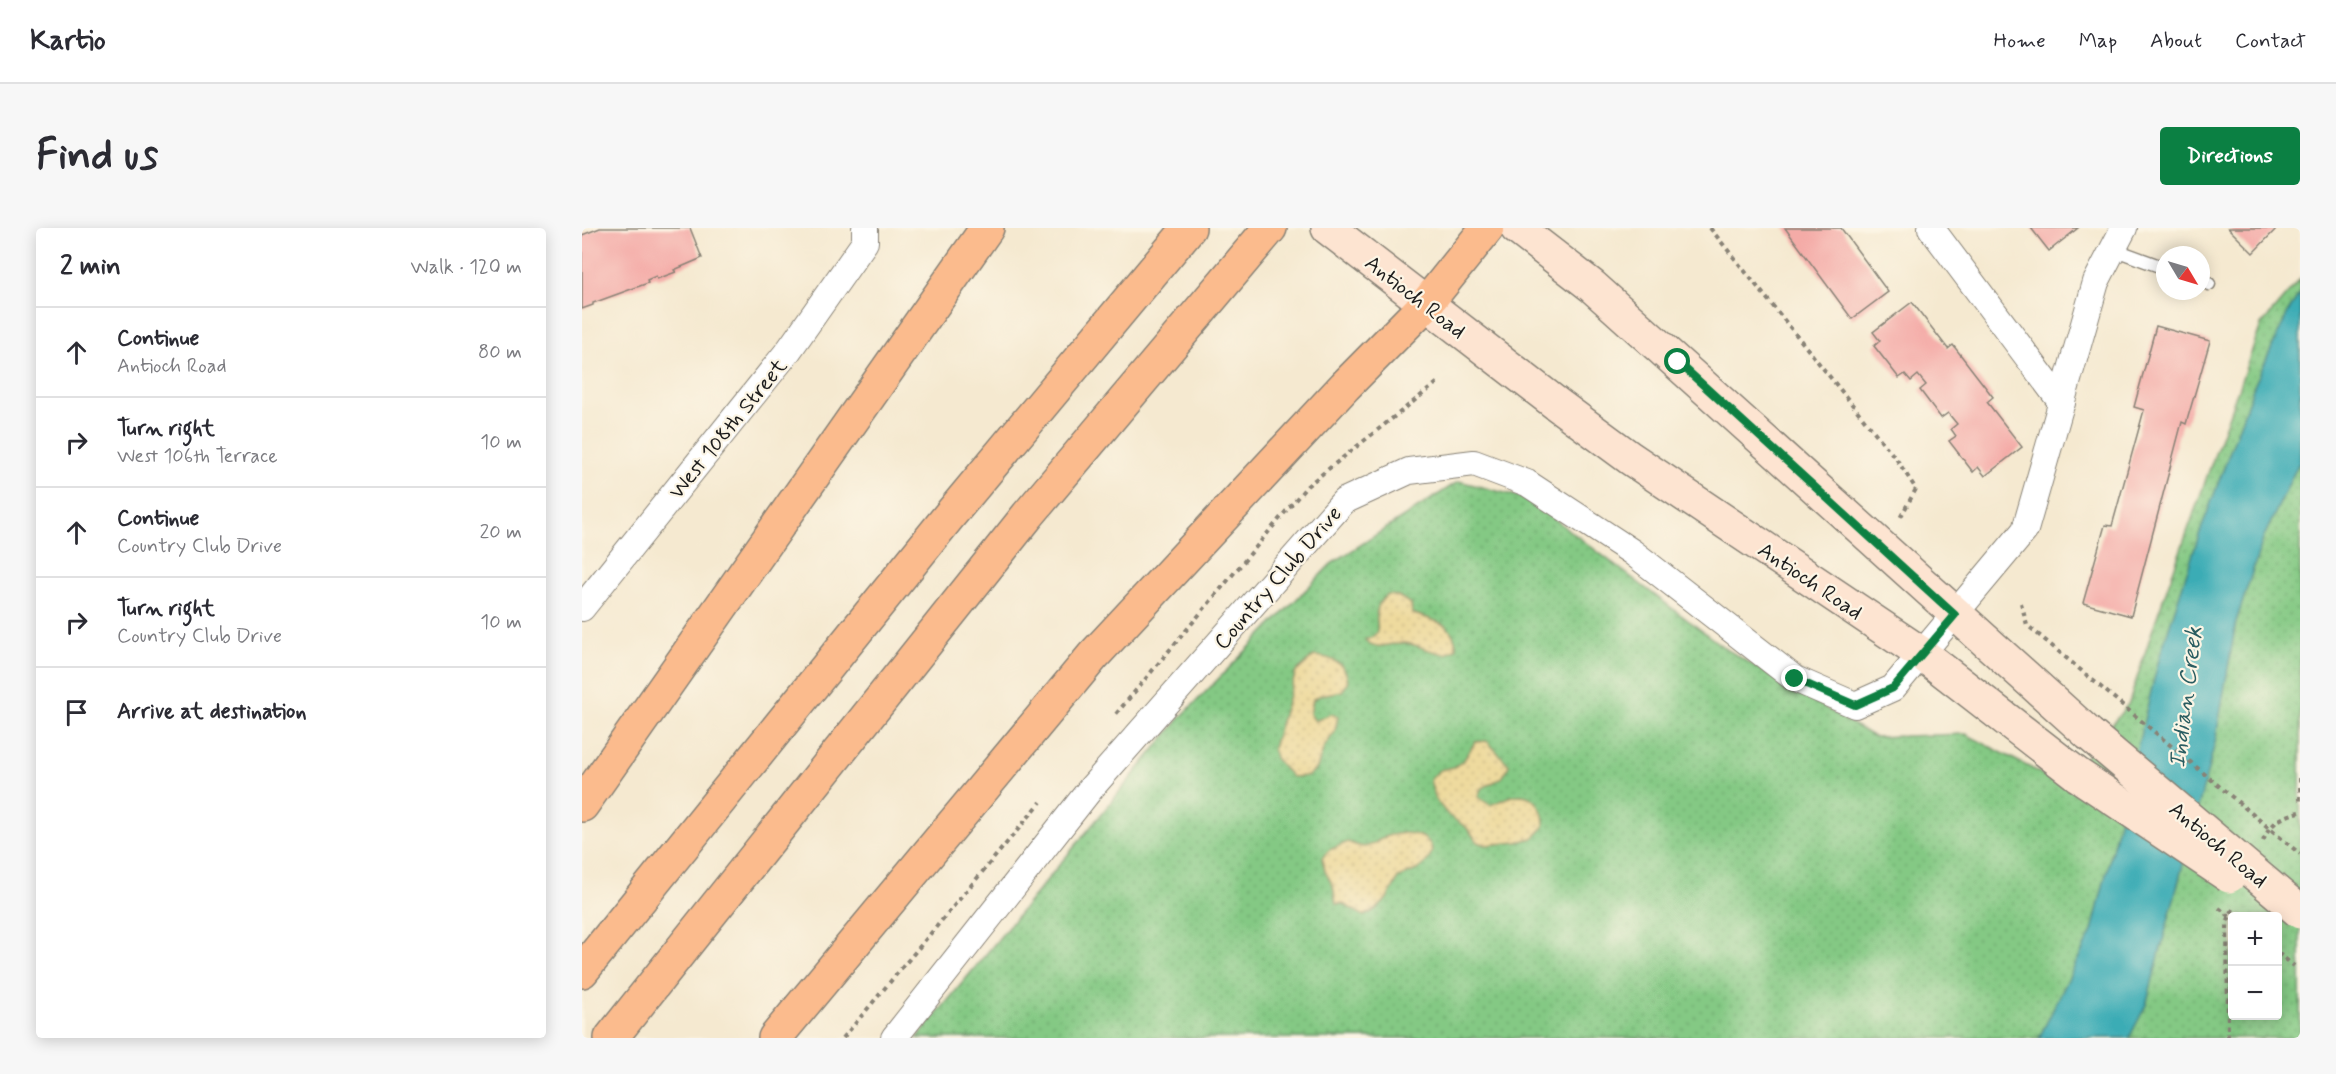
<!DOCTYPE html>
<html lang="en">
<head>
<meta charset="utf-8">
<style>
  body { margin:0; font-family:Mynerve,sans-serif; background:#f7f7f7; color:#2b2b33 }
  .controls { position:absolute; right:18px; bottom:18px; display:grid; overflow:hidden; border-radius:6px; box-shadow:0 3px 15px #0003 }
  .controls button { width:54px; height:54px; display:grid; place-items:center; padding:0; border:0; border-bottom:2px solid #e1e1e2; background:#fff; color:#2b2b33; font:30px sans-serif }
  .compass { position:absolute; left:1574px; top:18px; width:54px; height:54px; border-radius:50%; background:#fff; box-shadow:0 3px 15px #0003; rotate:128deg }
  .stop { position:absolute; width:18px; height:18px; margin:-14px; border:4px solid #0b8043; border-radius:50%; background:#fff }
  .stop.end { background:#0b8043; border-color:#fff; box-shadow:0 2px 6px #0008 }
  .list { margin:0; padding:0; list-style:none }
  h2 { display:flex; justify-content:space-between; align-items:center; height:78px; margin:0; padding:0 24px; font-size:26px }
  h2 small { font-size:20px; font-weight:400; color:#7c7c81 }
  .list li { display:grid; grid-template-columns:39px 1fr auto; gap:18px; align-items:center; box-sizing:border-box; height:90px; padding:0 24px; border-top:2px solid #e1e1e2 }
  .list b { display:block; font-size:22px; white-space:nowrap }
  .list p { margin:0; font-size:20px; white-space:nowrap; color:#7c7c81 }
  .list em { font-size:20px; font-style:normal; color:#7c7c81 }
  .icon { flex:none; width:33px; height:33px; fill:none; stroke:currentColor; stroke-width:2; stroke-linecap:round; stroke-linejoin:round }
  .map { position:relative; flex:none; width:1718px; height:810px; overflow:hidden; border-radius:6px }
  header { display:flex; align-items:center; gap:36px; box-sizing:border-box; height:84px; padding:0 30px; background:#fff; border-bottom:2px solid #e1e1e2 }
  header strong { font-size:28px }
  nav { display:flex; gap:33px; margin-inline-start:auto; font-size:21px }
  .intro { display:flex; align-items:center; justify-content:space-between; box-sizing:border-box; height:144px; padding:0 36px }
  h1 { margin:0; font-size:42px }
  .button { padding:15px 27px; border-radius:6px; background:#0b8043; color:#fff; font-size:21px; font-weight:700 }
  main { display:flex; gap:36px; padding:0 36px }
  aside { flex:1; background:#fff; border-radius:6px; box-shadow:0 3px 15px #0003 }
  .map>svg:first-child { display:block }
</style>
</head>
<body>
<header>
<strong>Kartio</strong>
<nav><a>Home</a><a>Map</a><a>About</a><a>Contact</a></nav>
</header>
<div class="intro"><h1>Find us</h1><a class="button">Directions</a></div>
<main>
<aside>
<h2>2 min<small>Walk · 120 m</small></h2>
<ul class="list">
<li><svg class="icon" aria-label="ahead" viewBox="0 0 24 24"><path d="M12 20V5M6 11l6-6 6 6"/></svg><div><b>Continue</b><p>Antioch Road</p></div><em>80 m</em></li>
<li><svg class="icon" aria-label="right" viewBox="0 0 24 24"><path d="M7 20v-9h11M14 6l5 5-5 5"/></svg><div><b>Turn right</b><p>West 106th Terrace</p></div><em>10 m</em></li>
<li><svg class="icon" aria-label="ahead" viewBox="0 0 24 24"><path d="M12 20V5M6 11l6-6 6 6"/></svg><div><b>Continue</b><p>Country Club Drive</p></div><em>20 m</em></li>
<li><svg class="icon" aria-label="right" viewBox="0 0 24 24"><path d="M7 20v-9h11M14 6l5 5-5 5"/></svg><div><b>Turn right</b><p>Country Club Drive</p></div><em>10 m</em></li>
<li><svg class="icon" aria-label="arrive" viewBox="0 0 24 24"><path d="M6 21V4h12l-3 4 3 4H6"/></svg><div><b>Arrive at destination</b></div></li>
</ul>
</aside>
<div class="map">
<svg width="1718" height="810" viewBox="0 0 1718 810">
  <defs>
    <pattern id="grass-dots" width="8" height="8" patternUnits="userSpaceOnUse" patternTransform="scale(1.5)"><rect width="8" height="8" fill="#84c984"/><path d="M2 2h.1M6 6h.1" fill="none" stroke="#71ac71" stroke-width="1.8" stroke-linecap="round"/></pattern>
    <pattern id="sand-dots" width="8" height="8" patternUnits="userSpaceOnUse" patternTransform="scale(1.5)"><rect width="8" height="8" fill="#eeda9e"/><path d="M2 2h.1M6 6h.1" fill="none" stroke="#ccba88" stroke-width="1.8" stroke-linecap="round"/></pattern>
  </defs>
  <rect width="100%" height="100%" fill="#fcf5e5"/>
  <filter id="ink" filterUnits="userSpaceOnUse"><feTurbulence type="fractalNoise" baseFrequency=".0167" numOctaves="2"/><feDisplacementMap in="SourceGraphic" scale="12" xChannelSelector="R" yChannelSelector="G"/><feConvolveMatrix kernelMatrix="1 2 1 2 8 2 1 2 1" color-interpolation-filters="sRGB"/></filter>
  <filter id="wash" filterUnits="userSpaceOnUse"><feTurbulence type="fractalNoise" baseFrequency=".008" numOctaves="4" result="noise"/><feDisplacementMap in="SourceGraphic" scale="24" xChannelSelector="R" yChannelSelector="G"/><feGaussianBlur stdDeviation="1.35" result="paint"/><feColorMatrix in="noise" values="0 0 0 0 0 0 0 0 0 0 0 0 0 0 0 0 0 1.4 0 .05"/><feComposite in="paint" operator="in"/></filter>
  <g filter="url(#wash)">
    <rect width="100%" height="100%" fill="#f5e9d0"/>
    <path fill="url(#grass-dots)" stroke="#507250" stroke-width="1.5" fill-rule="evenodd" d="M 1718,51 L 1718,810 L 335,810 L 599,489 L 749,336 L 877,253 L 946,271 L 1144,421 L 1292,509 L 1384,506 L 1481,557 L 1547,475 L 1573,394 L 1679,97 ZM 1650,688 L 1696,688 L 1696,788 L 1650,788 Z"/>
    <g fill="url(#sand-dots)" stroke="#857b5d" stroke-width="1.5">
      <path d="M 805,367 L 816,368 L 829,376 L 830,385 C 851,394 870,391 875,420 L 864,426 C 849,425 834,415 820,415 C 805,415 797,424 783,412 C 810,404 781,387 805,367 Z"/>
      <path d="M 732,428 C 750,429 765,435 766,455 L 760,463 L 739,467 L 731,471 L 728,486 L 733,493 L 749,486 L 756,488 L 753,504 L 742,519 L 735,540 L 726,548 L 710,549 L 693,530 L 691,520 L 714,444 Z"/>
      <path d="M 905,513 L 927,537 C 922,553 911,553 899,561 L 896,569 L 908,577 C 916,575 923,569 931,568 C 952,563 963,581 962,599 L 951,610 L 935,614 L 904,617 L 896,614 L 884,599 L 866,587 L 854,572 L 848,552 L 858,542 L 872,539 L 882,532 L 893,514 Z"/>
      <path d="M 823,605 C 847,607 861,621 838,640 C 831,644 823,647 816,650 C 806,670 803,678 782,688 L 761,676 L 754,676 L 751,658 L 743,643 L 740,630 L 747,622 L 766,614 C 787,623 785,618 803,609 C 808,606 817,606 823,605 Z"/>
    </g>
    <polygon fill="#3bacb5" stroke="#2c6468" stroke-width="1.5" points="1718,65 1718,232 1681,311 1654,394 1633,515 1564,777 1547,810 1457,810 1510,703 1578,427 1617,307 1672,158 1708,80"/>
    <g id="blocks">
      <g fill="#f4aba7">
        <polygon points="18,0 108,0 120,30 92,42 94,44 75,51 74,48 65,52 66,55 11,75 11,77 0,81 0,7"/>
        <polygon points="1203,0 1259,0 1306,64 1270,91"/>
        <polygon points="1449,0 1496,0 1467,23"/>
        <polygon points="1646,0 1695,0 1671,25"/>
        <polygon points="1330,74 1366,121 1371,117 1411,169 1405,174 1440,219 1403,248 1396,239 1391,244 1367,213 1374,208 1369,201 1375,196 1366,185 1359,190 1338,162 1344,157 1336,147 1329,153 1323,146 1317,150 1292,118 1298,113 1291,104"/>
        <polygon points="1574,98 1628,113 1604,196 1600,194 1549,388 1501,375 1523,297 1530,298 1562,182 1552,179"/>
      </g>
    </g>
  </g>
  <g filter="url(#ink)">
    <use href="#blocks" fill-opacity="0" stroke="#888276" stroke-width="1.5"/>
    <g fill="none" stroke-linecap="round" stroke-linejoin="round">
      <g stroke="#888276" stroke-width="15">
        <g id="lane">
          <polyline points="1531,21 1583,40"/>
          <polyline points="1619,53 1627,56"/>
        </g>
      </g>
      <g stroke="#888276" stroke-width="28">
        <g id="street">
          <polyline points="1349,0 1480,175"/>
          <polyline points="0,380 207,122 283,14 283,0"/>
          <polyline points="312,810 510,559 762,273 827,243 892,235 945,255 1050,324 1213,451 1273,477 1311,460 1443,302 1514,54 1542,0"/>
        </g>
      </g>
      <g stroke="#888276" stroke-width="36">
        <g id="secondary">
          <polyline points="746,0 976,177 1048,230 1340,426 1496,547"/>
          <polyline points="935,0 1010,58 1507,506"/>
        </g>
      </g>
      <g stroke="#888276" stroke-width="36">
        <g id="highway">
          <polyline points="0,577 405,0"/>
          <polyline points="0,743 367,288 607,0"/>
          <polyline points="29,810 446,287 688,0"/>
          <polyline points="193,810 511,428 763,158 844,76 905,0"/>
        </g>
      </g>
      <g stroke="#888276" stroke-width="4" stroke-dasharray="4.5 4.5" stroke-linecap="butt">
        <polyline points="1128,0 1315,232 1334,261 1318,290"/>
        <polyline points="1439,375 1445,397 1718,626"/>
        <polyline points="534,486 725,258 856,154"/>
        <polyline points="1718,550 1718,577"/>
        <path d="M 1681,613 C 1689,594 1699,589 1718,584"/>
        <polyline points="1696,725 1712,738"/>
        <polyline points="261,810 459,574"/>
        <polyline points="1646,810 1645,694 1653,677"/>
      </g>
      <use href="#lane" stroke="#fff" stroke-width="12"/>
      <use href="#street" stroke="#fff" stroke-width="26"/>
      <use href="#secondary" stroke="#fde4d1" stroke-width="33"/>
      <use href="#highway" stroke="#fbbb8d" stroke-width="33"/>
      <g stroke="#888276" stroke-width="36" stroke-linecap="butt">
        <g id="secondary-bridge">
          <polyline points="1507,506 1718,684"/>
          <polyline points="1496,547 1647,648"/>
        </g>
      </g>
      <polyline stroke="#888276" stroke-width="4" stroke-dasharray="4.5 4.5" stroke-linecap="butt" points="1637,680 1650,690"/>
      <use href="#secondary-bridge" stroke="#fde4d1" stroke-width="33"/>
    </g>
  </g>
  <g fill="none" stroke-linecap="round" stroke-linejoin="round" filter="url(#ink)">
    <polyline stroke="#0b8043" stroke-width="8" points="1096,134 1373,387 1311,460 1273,477 1213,451"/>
  </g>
  <g text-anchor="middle" stroke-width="4.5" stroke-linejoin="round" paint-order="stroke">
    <g font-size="22" fill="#1c1c1c" stroke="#fcf5e5">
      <text transform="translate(834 68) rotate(38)" y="8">Antioch Road</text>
      <text transform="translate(145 200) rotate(-51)" y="8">West 108th Street</text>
      <text transform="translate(695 349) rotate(-49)" y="8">Country Club Drive</text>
      <text transform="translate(1229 352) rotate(34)" y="8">Antioch Road</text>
      <text transform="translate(1637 616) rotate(40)" y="8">Antioch Road</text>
    </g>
    <g font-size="24" font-style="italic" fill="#2a5d61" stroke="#fcf5e5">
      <text transform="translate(1603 469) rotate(-83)" y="8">Indian Creek</text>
    </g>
  </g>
</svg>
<div class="controls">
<button>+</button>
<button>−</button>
</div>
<svg class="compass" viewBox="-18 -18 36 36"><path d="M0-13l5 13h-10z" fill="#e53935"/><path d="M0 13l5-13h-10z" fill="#7c7c81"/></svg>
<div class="stop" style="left:1096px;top:134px"></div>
<div class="stop end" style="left:1213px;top:451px"></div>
</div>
</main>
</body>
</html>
